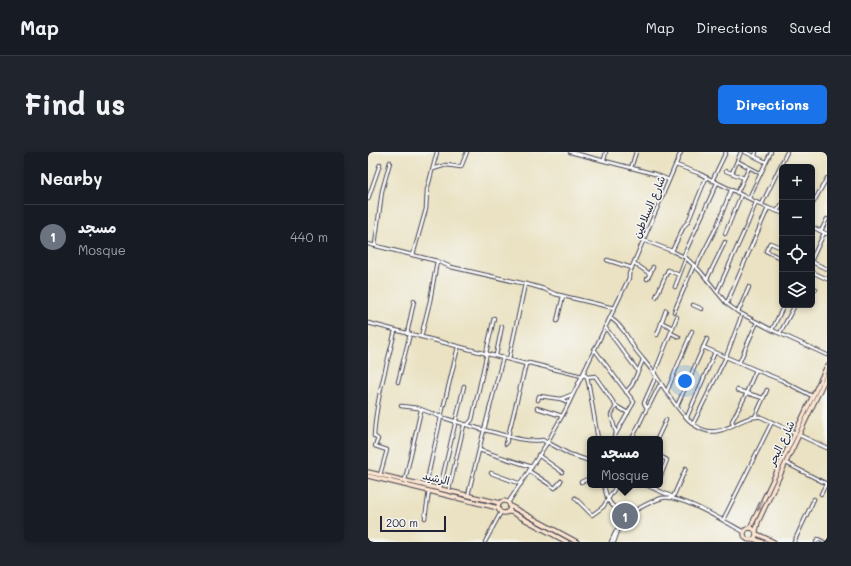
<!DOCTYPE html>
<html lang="en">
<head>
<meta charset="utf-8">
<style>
  body { margin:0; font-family:Mali,"Playpen Sans Arabic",sans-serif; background:#20242c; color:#f1f3f6 }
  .controls { position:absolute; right:12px; top:12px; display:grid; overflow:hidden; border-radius:6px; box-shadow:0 2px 6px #0003 }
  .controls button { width:36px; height:36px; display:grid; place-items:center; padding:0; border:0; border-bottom:1px solid #363941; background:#171b24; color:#f1f3f6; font:20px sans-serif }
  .scale { position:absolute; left:12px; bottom:10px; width:66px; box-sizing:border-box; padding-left:4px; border:2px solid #22223b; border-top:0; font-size:11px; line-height:14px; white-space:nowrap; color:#22223b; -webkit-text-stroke:3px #f6f6f2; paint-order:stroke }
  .you { position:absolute; left:317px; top:229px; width:14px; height:14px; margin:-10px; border:3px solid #fff; border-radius:50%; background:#1a73e8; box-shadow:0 0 0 6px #1a73e833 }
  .badge { display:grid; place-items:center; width:26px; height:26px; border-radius:50%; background:#1a73e8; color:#fff; font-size:13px; font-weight:700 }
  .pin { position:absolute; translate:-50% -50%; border:2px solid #fff; box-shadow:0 1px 4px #0006 }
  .popup { position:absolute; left:219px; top:284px; width:76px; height:52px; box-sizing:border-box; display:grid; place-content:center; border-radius:6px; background:#171b24; filter:drop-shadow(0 1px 3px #0005); font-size:13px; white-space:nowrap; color:#9ea1a6 }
  .popup b { font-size:15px; color:#f1f3f6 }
  .popup::after { content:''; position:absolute; left:50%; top:100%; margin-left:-8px; border:8px solid transparent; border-top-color:#171b24 }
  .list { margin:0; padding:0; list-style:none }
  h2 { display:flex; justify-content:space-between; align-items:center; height:52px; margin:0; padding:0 16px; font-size:17px }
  h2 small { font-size:13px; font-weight:400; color:#9ea1a6 }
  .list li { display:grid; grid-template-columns:26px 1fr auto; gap:12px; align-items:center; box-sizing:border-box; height:64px; padding:0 16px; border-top:1px solid #363941 }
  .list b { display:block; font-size:15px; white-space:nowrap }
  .list p { margin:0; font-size:13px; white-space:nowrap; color:#9ea1a6 }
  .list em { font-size:13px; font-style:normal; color:#9ea1a6 }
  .icon { flex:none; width:22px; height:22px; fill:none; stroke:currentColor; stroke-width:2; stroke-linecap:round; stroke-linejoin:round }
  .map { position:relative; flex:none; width:459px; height:390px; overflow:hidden; border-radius:6px }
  header { display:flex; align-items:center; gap:24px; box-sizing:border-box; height:56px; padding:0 20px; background:#171b24; border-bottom:1px solid #363941 }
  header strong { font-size:19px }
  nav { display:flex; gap:22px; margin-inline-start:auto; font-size:14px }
  .intro { display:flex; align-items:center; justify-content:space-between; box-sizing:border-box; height:96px; padding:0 24px }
  h1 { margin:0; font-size:28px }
  .button { padding:10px 18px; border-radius:6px; background:#1a73e8; color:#fff; font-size:14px; font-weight:700 }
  main { display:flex; gap:24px; padding:0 24px }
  aside { flex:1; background:#171b24; border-radius:6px; box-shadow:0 2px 6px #0003 }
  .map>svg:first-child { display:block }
</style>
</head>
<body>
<header>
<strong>Map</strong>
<nav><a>Map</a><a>Directions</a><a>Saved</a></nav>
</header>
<div class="intro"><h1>Find us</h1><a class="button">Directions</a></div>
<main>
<aside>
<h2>Nearby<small></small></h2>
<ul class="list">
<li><span class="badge" style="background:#6b7280">1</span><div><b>مسجد</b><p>Mosque</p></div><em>440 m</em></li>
</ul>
</aside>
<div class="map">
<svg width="459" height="390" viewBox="0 0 459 390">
  <rect width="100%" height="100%" fill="#f6f6f2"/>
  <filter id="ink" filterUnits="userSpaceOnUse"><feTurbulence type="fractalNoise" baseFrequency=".025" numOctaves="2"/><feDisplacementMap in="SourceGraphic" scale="8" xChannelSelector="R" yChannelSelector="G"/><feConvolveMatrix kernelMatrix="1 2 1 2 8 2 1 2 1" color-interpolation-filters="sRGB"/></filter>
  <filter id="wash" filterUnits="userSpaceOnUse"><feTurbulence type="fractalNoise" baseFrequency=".012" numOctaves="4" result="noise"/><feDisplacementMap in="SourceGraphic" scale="16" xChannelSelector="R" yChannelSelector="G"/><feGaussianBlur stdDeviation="0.9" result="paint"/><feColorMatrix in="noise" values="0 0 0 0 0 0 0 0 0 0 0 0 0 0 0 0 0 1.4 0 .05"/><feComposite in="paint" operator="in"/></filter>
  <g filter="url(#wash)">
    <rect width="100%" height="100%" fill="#eae2c2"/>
  </g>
  <g filter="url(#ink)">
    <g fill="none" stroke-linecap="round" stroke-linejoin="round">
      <g stroke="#403f4f" stroke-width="4.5">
        <g id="street">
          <polyline points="202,0 287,22 301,28"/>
          <polyline points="377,0 398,10"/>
          <polyline points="387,4 388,0"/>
          <polyline points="236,8 238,0"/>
          <polyline points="369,9 392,21"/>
          <polyline points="308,13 330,21 400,56 414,61"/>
          <polyline points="263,16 268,0"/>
          <polyline points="65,17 78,13 93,15 99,0"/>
          <polyline points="358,19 376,26"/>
          <polyline points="364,21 373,0"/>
          <polyline points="344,29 358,0"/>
          <polyline points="369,41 381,16"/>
          <polyline points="381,46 403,0"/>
          <polyline points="0,47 12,12"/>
          <polyline points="394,52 419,0"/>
          <polyline points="444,53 459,26"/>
          <polyline points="409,59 414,52"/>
          <polyline points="444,75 459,82"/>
          <polyline points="453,79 459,67"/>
          <polyline points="357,82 373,43"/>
          <polyline points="275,88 304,99 318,106 332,119 359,152 370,160 404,178 459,203"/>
          <polyline points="0,92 69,109 83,115 162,133 176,137 187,142 246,156"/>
          <polyline points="7,93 14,39 22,10"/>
          <polyline points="414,96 402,91 398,99 414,107"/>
          <polyline points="304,99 316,74 320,70 338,26"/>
          <polyline points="45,103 58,57 59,38 69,0"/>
          <polyline points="444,107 456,81"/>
          <polyline points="239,108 264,116"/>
          <polyline points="444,110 459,117"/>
          <polyline points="266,111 282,122 279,127"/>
          <polyline points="328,115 349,74 363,38"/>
          <polyline points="444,120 459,127"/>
          <polyline points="282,122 285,115"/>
          <polyline points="339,127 357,90"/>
          <polyline points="307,135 318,106 316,103 349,31"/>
          <polyline points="444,135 448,137"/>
          <polyline points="349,140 380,71 388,50"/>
          <polyline points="288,145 300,118 311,123"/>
          <polyline points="359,151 400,56"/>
          <polyline points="325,153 334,157"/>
          <polyline points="306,160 326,113"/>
          <polyline points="370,160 381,135"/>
          <path d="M 242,166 C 253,172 261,187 267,197 C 273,205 280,213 286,221 C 298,238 318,275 339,279 C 359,283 373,263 393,265 L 427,281"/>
          <polyline points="189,169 195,144"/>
          <polyline points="293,170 305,176"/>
          <polyline points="0,171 158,212 161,211 214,224 217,223 219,225 221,234 230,287"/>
          <polyline points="237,175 270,219"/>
          <polyline points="404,178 416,153"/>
          <polyline points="303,181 311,185"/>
          <polyline points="412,181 427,153"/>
          <polyline points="39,182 46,149"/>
          <polyline points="289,183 298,158"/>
          <polyline points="53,185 62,149 69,109"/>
          <polyline points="90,195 73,265 99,273"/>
          <polyline points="335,195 388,218 379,239 379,241 364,269 365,272"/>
          <polyline points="226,197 266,250 245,287"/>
          <polyline points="118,201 126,166"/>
          <polyline points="128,203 134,174"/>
          <path d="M 135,205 L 116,278 C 135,282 155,291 175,288 L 179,291"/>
          <polyline points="141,207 157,132"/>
          <polyline points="371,211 389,170"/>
          <polyline points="388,218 413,228 444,244"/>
          <polyline points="286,222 309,165"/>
          <polyline points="219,225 227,224 248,254 243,263 248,281"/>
          <polyline points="30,230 42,182"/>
          <polyline points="369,238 395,246"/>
          <polyline points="299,239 324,179"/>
          <polyline points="258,240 264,233 275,208"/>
          <polyline points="193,247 205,242"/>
          <polyline points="170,248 171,244 193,247 201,251"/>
          <polyline points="33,254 50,256 73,265 58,333"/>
          <polyline points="248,254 260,261"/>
          <polyline points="309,254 339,187"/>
          <polyline points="169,256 194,264"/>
          <polyline points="279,256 281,254 291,234 294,233"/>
          <polyline points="319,265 347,200"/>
          <polyline points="387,265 399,238"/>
          <polyline points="325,272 358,205 374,162"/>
          <polyline points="431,283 459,296"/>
          <polyline points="264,287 279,256 276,251 288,224"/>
          <polyline points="289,287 298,268"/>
          <polyline points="179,290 201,302 222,309"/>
          <polyline points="138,292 158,212"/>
          <polyline points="111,298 164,315"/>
          <polyline points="170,303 194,320"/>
          <polyline points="292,304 299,308 292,326"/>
          <polyline points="418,311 459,332"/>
          <polyline points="161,319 187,336 193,329"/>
          <polyline points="123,321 153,332"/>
          <path d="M 12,323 L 19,298 L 7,294 L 10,287 L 6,284 C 8,247 19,213 27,179"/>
          <polyline points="37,328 53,258"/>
          <polyline points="213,330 222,326"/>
          <path d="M 236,333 C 238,343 240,353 250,357 C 254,359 259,359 262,361 C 272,356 283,349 294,346 C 312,342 359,371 376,380"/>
          <polyline points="278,333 305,345"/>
          <polyline points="72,336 96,234"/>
          <polyline points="287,337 289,333"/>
          <polyline points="81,338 96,273"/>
          <polyline points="453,342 458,332"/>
          <polyline points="100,343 116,278 99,273 104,268 119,201"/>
          <polyline points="305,345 318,316"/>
          <polyline points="207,346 224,363 235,355 249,333"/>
          <polyline points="140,351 179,291 198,257 261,126 261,122 313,0"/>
          <polyline points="57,366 61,339"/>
          <polyline points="355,368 404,270"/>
          <polyline points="252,369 257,370 261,367 262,361"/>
          <polyline points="117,390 133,360"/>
          <polyline points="243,390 248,379"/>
          <polyline points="246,390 252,373 251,357"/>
          <polyline points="426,390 446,347"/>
          <polyline points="448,390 450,387 456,390"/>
        </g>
      </g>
      <g stroke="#403f4f" stroke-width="5.5">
        <g id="secondary">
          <polyline points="0,320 132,351"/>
          <polyline points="0,324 130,356"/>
          <circle cx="136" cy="355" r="6"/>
          <polyline points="142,354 209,390"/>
          <polyline points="139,360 143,360 199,390"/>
          <circle cx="382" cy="382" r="6"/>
          <polyline points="382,376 459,214"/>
          <polyline points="388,379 390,370 459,223"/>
          <polyline points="389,382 406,390"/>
          <polyline points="386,387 394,390"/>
        </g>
      </g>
      <use href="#street" stroke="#fff" stroke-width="2.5"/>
      <use href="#secondary" stroke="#fce5d0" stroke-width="3.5"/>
    </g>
    <defs><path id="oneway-solid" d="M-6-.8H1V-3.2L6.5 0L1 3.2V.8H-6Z"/></defs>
    <use fill="#9a8d8d" href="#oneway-solid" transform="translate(392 354) rotate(116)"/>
  </g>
  <g text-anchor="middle" stroke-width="3" stroke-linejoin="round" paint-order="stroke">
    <g font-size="11" fill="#22223b" stroke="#f6f6f2">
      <text transform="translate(281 55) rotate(-67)" y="4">شارع السلاطين</text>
      <text transform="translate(413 291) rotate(-65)" y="4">شارع البحر</text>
      <text transform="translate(68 326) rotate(13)" y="4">الرشيد</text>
    </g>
  </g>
</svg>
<div class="controls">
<button>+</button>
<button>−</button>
<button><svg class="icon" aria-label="locate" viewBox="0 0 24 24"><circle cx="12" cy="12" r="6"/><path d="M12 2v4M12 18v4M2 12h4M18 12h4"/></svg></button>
<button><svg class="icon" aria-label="layers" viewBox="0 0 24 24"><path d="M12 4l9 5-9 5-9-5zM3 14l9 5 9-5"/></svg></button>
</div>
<div class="scale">200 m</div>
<div class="you"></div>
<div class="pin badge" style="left:257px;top:364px;background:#6b7280">1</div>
<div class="popup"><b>مسجد</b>Mosque</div>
</div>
</main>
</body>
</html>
